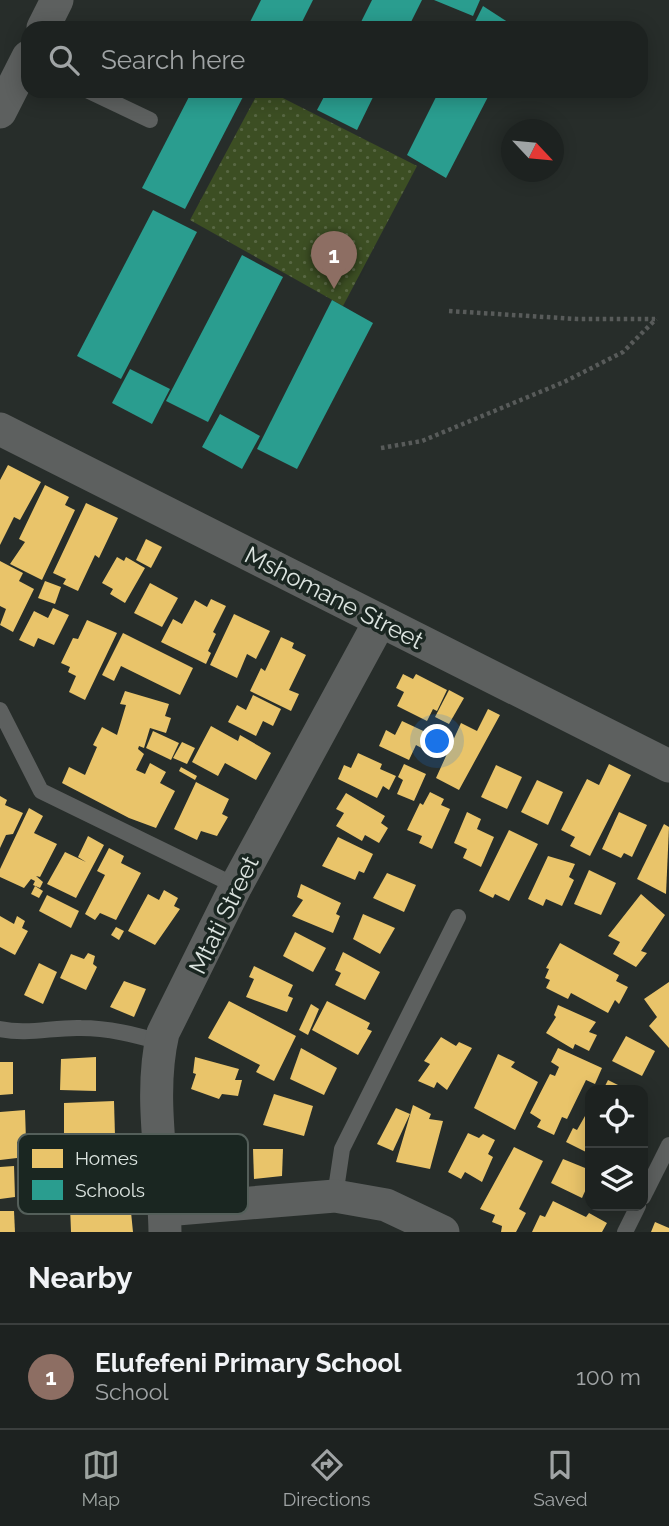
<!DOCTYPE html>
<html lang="en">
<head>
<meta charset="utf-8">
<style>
  body { margin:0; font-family:Raleway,sans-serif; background:#2a2f2d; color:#f1f3f6 }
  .controls { position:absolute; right:21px; bottom:21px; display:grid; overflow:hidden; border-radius:14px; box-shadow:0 4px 18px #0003 }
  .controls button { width:63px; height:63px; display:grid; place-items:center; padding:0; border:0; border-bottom:2px solid #3b3f3e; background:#1d2220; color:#f1f3f6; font:35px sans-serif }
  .compass { position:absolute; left:501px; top:119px; width:63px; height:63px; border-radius:50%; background:#1d2220; box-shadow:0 4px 18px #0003; rotate:116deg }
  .you { position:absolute; left:438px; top:742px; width:24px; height:24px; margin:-18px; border:5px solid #fff; border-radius:50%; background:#1a73e8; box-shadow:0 0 0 10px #1a73e833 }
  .badge { display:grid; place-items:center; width:46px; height:46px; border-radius:50%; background:#9da4a0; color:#fff; font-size:23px; font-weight:700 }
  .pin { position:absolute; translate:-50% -58px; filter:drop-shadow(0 2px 4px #0008) }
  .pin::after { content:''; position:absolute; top:37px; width:24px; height:21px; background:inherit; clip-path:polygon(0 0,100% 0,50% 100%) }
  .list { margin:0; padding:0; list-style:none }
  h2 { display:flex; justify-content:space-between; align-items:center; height:91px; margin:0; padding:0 28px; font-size:30px }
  h2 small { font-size:23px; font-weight:400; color:#a0a4a5 }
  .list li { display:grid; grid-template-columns:46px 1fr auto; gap:21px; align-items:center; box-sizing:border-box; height:105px; padding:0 28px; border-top:2px solid #3b3f3e }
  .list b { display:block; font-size:26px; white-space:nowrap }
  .list p { margin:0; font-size:23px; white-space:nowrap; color:#a0a4a5 }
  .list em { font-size:23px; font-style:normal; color:#a0a4a5 }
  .icon { flex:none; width:38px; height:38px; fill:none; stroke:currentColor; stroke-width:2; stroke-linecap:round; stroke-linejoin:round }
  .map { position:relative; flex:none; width:669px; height:1232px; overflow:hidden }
  .search { position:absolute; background:#1d2220; box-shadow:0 4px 18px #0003; left:21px; right:21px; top:21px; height:77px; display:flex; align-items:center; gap:18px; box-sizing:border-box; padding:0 24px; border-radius:21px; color:#a0a4a5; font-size:26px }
  .sheet { height:196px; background:#1d2220 }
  nav { display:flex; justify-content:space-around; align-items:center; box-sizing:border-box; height:98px; border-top:2px solid #3b3f3e; background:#1d2220; font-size:19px; color:#a0a4a5 }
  nav a { display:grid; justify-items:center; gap:4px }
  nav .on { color:#9da4a0 }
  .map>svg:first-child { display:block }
</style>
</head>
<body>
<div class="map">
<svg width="669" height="1232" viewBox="0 0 669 1232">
  <defs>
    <pattern id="park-dots" width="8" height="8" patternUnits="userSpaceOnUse" patternTransform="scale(1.75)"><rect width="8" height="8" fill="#3c4e23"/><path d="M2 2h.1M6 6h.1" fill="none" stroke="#586743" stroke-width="1.8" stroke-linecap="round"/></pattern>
  </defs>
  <rect width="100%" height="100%" fill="#272d2a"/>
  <polygon fill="url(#park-dots)" points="259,91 269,91 417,166 343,306 190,220"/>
  <g fill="#e9c46a">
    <polygon points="8,465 41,482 20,520 14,517 0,545 0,480"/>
    <polygon points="45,485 69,497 65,505 75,510 42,580 10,564 25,542 19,539"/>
    <polygon points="86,503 118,518 99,558 95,555 78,591 63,584 66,579 53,573"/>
    <polygon points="146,539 162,547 151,568 136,560"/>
    <polygon points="117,557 124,561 126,557 145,568 125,603 110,594 113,589 102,583"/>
    <polygon points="0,561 23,573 19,581 34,589 13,632 0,625 6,609 0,606"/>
    <polygon points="45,581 61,587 55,604 38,598"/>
    <polygon points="150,583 178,598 162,627 134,613"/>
    <polygon points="211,599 226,606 213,632 216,634 208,651 211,653 206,664 161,642 173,619 182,624 195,600 207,607"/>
    <polygon points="53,608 69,615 54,645 38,638 34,647 19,640 34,611 48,618"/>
    <polygon points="234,614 270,631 256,659 247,654 237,678 210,665"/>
    <polygon points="87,620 117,633 85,700 69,692 76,676 68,672 70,667 61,663 73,638 78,639"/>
    <polygon points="123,633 193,668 180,695 121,666 114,681 102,675"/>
    <polygon points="281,637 294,643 292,648 306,655 289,690 299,694 291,711 250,691 261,668 265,671"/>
    <polygon points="403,674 413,679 416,674 447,690 437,711 433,709 427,721 397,706 404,692 396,688"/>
    <polygon points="449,690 464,698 449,724 435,717"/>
    <polygon points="125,691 169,704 165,716 171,718 166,733 150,728 144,748 139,746 138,749 144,754 132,778 136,770 145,774 150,763 166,772 160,783 175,791 156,828 129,818 62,783 69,767 85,775 97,747 93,745 102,727 117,735 126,705 120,704"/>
    <polygon points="253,695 281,709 273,726 263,721 256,736 228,722 237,705 246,710"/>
    <polygon points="488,709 500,715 459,790 436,778 461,723 477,731"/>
    <polygon points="402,721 434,736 427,751 416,745 409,760 379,746 386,730 395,735"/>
    <polygon points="211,726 238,741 240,735 271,753 256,780 225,763 218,776 192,762"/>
    <polygon points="153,731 179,743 171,760 146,748"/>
    <polygon points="182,742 195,748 187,764 173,758"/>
    <polygon points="358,753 382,764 380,769 396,776 389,790 383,786 377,798 338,779 344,765 351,768"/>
    <polygon points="404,764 426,774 414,801 397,794 403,780 398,777"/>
    <polygon points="609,764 631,775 590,856 570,846 575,837 561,830 587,779 599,785"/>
    <polygon points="496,765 522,777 507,809 481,797"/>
    <polygon points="181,767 197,776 195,780 179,771"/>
    <polygon points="537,780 563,792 548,825 521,812"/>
    <polygon points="196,782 229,799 222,814 228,817 217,836 201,831 197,840 174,829"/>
    <polygon points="430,792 444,799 441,805 450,809 432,849 419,843 422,836 407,830 420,803 423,805"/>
    <polygon points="346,793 385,816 381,823 388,828 379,843 365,835 362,841 336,826 344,813 336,809"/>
    <polygon points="0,796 7,800 5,805 23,813 13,834 6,835 0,848"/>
    <polygon points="29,808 43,816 34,833 57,844 40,877 36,876 43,882 40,888 33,885 35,881 31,879 24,888 0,877 0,869"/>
    <polygon points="467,812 481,819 477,829 494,837 481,867 463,858 467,849 454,843"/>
    <polygon points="619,812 647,825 632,857 624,853 621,858 602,849"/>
    <polygon points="664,824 669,827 666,894 637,879"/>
    <polygon points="509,830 538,844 509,901 495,894 493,898 479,891"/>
    <polygon points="88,836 104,845 76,898 47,884 65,852 86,862 78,857"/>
    <polygon points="338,837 373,854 364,873 359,871 355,880 322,866"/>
    <polygon points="109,848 124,856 121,863 141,873 116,920 100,913 95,920 85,914 105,875 97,871"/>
    <polygon points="548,856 575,864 569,877 574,880 562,906 546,899 543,906 528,899"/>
    <polygon points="589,870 616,883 601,915 574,904"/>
    <polygon points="387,873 416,885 404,912 373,898"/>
    <polygon points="301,884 341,903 336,914 340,916 333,933 292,916 303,900 297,897"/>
    <polygon points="35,886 43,891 39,898 31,894"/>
    <polygon points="164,890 178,898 174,906 180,909 155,945 128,931 148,894 159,900"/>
    <polygon points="641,894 665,915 641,951 647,953 636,967 613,954 620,942 608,936"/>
    <polygon points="47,895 79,911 71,928 39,911"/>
    <polygon points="363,914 395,928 380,954 353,939"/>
    <polygon points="0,916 14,924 17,916 25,921 22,928 28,931 15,955 0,947"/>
    <polygon points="116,927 124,931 119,940 111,935"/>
    <polygon points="295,932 326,948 313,972 283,956"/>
    <polygon points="560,943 619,975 616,981 628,987 619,1004 615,1000 608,1013 571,993 568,999 546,988 550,980 545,978 549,969 546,968"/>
    <polygon points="343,952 380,972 365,1000 335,985 341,973 335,970"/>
    <polygon points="88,953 95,956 93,964 97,967 86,990 60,978 71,954 84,959"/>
    <polygon points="39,963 57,972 43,1004 24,995"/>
    <polygon points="254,966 293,985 288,996 293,998 287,1012 246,997 254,979 249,977"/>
    <polygon points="124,981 146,989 134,1017 110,1007"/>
    <polygon points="669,982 669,1048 649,1026 657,1017 644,999"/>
    <polygon points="229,1001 296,1036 274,1081 256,1072 260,1065 208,1038"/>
    <polygon points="327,1001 370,1023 367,1029 372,1031 358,1055 312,1030"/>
    <polygon points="311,1004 319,1009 308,1035 299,1030"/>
    <polygon points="558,1005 596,1022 589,1032 597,1035 589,1051 575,1044 573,1049 546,1033 556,1017 554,1015"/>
    <polygon points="626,1036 655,1051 642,1076 612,1061"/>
    <polygon points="441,1037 456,1046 459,1042 472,1048 447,1090 437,1082 434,1088 418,1081 430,1064 424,1061"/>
    <polygon points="301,1048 337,1068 324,1095 290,1079"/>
    <polygon points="558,1048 602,1068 595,1084 586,1080 567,1119 562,1117 554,1135 537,1127 541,1120 530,1113 550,1074 555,1076 559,1067 551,1062"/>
    <polygon points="498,1054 515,1062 511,1067 538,1082 515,1130 474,1108"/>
    <polygon points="96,1057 96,1091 60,1090 61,1059"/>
    <polygon points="195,1057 239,1069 235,1080 242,1080 238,1096 222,1094 219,1099 191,1089 196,1074 193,1073"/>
    <polygon points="0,1062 13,1062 13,1094 0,1095"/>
    <polygon points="608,1080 628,1090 603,1090"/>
    <polygon points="274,1094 313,1106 304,1136 263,1125"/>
    <polygon points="114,1101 115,1136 64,1136 64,1103"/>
    <polygon points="413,1105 431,1114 429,1119 443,1121 430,1169 396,1162"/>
    <polygon points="396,1108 410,1114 393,1151 377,1144"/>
    <polygon points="25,1110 26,1141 17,1142 17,1158 0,1160 0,1112"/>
    <polygon points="585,1116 590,1119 590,1154 566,1142 573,1128 577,1130"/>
    <polygon points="468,1133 479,1138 483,1134 495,1140 488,1154 493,1157 482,1182 465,1172 461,1179 448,1172"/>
    <polygon points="514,1147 543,1161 519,1209 526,1213 516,1232 501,1232 502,1226 492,1222 495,1215 480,1209"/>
    <polygon points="253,1149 283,1149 282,1176 254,1179"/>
    <polygon points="563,1159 590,1170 590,1180 582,1198 551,1183"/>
    <polygon points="14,1166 15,1197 0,1199 0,1167"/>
    <polygon points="90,1201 130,1202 133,1232 71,1232 70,1206 92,1205"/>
    <polygon points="553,1201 586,1217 589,1213 607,1223 602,1232 532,1232 540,1215 545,1217"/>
    <polygon points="0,1211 14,1211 15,1232 0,1232"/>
    <polygon points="655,1222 669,1228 669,1232 651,1232"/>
  </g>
  <g fill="#2a9d8f">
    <polygon points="261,0 313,0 299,28 247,28"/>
    <polygon points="372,0 422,0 408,28 358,28"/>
    <polygon points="434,0 480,0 473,16"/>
    <polygon points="483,6 517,28 472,28"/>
    <polygon points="192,91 245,93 185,209 142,188"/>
    <polygon points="327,91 376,91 357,130 317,110"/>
    <polygon points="439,91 491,91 446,178 407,155"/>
    <polygon points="153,210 197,232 121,379 77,356"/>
    <polygon points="242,255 283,277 208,422 166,401"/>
    <polygon points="332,300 373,323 297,469 257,449"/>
    <polygon points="130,369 170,389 152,424 112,403"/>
    <polygon points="220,414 260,436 242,469 202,447"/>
  </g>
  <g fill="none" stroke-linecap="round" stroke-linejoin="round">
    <g stroke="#585b5a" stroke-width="4.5" stroke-dasharray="3.5 3.5" stroke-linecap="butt">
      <polyline points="449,311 577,319 655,319"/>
      <polyline points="381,448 422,441 564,382 623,352 656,319"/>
    </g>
    <g stroke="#5d605f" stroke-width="16">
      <polyline points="89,91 150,120"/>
      <polyline points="0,710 41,791 236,886"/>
      <path d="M 0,1029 C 28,1035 53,1027 81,1028 C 109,1028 135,1035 161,1042"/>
      <polyline points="335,1196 342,1149 458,917"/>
      <polyline points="643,1197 669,1145"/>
      <polyline points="625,1232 638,1206"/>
    </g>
    <g stroke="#5d605f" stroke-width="33">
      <polyline points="43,28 57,0"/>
      <polyline points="0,112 28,57"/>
      <polyline points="0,429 669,766"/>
      <polyline points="165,1210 335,1196 386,1205 443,1232"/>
      <path d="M 165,1232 C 164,1166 148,1097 163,1033 L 236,886 L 380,621"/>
    </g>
  </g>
  <g text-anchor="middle" stroke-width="7" stroke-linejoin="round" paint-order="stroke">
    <g font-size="24" fill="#dce4e0" stroke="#1a2621">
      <text transform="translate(334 598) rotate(27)" y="8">Mshomane Street</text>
      <text transform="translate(224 915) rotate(-64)" y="8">Mtati Street</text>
    </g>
  </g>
  <rect x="18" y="1134" width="230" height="80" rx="10" fill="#1a2621" stroke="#545f5a" stroke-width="2"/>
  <rect x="32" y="1149" width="31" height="19" fill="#e9c46a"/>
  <rect x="32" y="1180" width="31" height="20" fill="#2a9d8f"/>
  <g font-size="19" fill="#dce4e0">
    <text x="75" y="1165">Homes</text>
    <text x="75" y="1197">Schools</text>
  </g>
</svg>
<div class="controls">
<button><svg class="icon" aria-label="locate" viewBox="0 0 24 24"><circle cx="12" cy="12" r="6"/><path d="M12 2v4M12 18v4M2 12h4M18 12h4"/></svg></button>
<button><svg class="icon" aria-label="layers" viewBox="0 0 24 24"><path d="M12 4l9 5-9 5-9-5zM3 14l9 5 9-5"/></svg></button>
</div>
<svg class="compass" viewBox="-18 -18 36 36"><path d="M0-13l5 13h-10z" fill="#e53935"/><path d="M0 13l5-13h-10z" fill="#a0a4a5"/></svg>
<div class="you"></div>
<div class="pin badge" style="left:334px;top:289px;background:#8d6e63">1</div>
<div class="search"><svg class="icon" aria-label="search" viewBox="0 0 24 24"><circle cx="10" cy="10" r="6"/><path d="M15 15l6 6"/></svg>Search here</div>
</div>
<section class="sheet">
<h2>Nearby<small></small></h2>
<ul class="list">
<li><span class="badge" style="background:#8d6e63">1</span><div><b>Elufefeni Primary School</b><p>School</p></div><em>100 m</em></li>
</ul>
</section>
<nav>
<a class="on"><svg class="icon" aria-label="map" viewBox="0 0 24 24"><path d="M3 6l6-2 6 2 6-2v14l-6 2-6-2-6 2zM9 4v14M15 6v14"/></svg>Map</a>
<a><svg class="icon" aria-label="directions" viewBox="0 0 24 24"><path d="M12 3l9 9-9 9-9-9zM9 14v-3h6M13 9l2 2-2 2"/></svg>Directions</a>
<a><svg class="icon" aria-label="saved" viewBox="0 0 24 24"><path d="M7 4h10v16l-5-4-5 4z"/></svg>Saved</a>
</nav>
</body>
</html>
